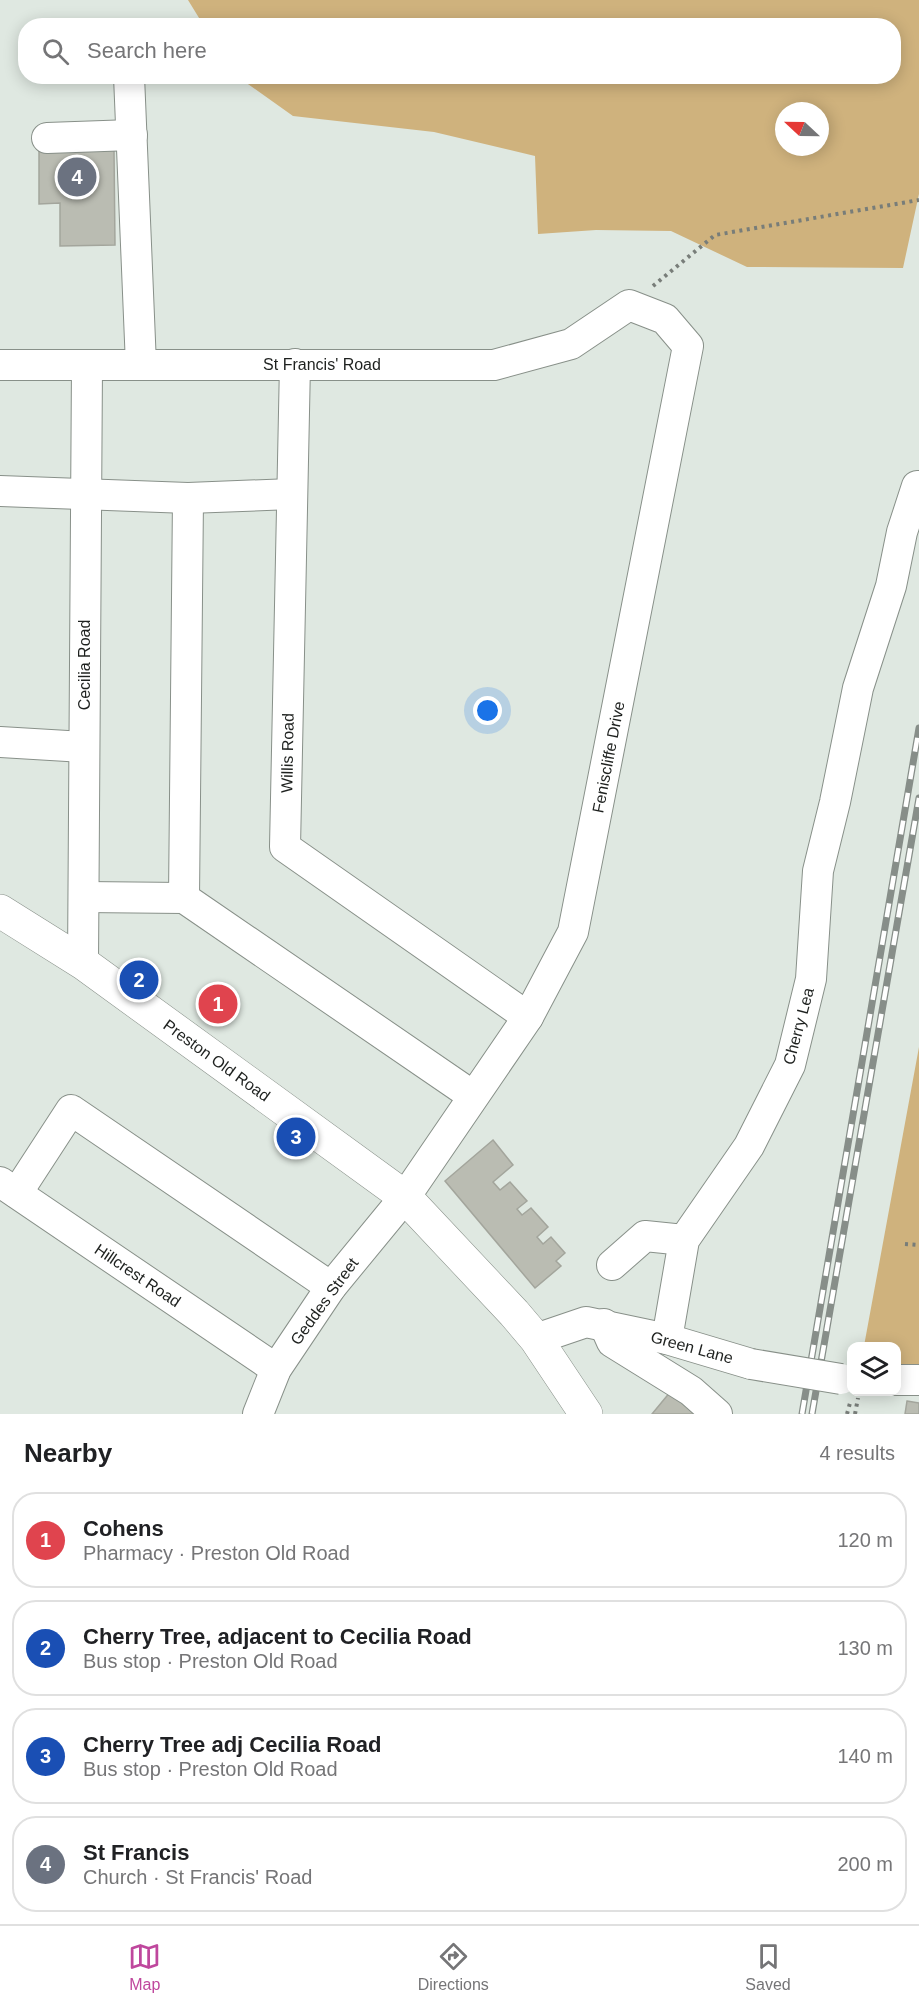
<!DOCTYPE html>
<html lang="en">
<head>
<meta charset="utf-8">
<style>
  body { margin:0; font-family:Helvetica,sans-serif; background:#f6f6f6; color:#202124 }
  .controls { position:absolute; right:18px; bottom:18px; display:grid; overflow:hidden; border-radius:12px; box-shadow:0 3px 15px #0003 }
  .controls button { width:54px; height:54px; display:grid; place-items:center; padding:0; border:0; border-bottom:2px solid #e0e0e0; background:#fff; color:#202124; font:30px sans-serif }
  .compass { position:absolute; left:775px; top:102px; width:54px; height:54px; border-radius:50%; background:#fff; box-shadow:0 3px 15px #0003; rotate:292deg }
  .you { position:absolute; left:488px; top:711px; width:21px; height:21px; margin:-15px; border:4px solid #fff; border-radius:50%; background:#1a73e8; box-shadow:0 0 0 9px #1a73e833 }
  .badge { display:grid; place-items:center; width:39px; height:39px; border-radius:50%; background:#bf479d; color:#fff; font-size:20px; font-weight:700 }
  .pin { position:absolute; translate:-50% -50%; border:3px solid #fff; box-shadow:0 2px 6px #0006 }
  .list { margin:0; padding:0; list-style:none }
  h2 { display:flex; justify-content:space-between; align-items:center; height:78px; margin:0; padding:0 24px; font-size:26px }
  h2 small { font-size:20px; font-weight:400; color:#757577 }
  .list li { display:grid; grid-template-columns:39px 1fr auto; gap:18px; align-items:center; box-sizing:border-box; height:96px; margin:0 12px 12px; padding:0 12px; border:2px solid #e0e0e0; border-radius:24px }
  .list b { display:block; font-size:22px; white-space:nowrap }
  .list p { margin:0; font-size:20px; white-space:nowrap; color:#757577 }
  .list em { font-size:20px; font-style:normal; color:#757577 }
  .icon { flex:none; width:33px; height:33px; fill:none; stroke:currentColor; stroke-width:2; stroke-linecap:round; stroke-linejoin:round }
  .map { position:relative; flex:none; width:919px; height:1414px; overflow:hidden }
  .search { position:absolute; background:#fff; box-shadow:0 3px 15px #0003; left:18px; right:18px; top:18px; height:66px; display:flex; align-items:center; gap:15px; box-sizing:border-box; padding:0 21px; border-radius:24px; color:#757577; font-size:22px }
  .sheet { height:510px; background:#fff }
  nav { display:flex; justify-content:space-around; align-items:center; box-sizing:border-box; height:84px; border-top:2px solid #e0e0e0; background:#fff; font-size:16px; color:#757577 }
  nav a { display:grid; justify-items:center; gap:3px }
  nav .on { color:#bf479d }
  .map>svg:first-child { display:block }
</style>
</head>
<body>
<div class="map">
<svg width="919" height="1414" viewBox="0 0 919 1414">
  <rect width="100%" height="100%" fill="#dfe8e1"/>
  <g fill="#cfb27d" fill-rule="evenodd">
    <path d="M 188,0 L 919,0 L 919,194 L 903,268 L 747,267 L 671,231 L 596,230 L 538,234 L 535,156 L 434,132 L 293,116 L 238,77 L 894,76 L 894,26 L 204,26 ZM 784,111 L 820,111 L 820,147 L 784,147 Z"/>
    <polygon points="919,1047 919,1364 897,1365 896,1346 864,1346"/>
  </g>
  <g fill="#babcb2" stroke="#a3a59c" stroke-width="1.5">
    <polygon points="114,150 115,245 60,246 60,203 39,204 39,151"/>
    <polygon points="493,1140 513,1165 493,1182 500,1190 510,1182 527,1201 517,1209 522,1215 531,1208 548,1227 537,1237 543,1244 551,1237 565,1253 556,1261 561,1266 535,1288 445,1181"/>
    <polygon points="671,1391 700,1414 652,1414"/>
    <polygon points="907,1401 919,1403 919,1414 905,1414"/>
  </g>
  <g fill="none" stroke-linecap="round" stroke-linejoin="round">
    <g stroke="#889089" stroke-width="32">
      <g id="minor">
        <polyline points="129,76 141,365"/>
        <polyline points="47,138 132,135"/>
        <polyline points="295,364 285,847 528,1017"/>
        <polyline points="0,365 494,365 571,344 629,305 665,319 688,346 573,932 528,1017 405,1197 331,1287 276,1369 258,1414"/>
        <polyline points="0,491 188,498 292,494"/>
        <polyline points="0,742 84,747"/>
        <polyline points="84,897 184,898 473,1096"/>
        <polyline points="184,898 188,498"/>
        <polyline points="83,963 87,366"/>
        <polyline points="0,1182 276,1369"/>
        <polyline points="17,1193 71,1110 331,1287"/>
        <polyline points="612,1265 645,1236 684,1240"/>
        <polyline points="604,1324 612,1342 691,1391 717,1414"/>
        <polyline points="536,1339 586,1322 667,1339 751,1364"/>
        <polyline points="667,1339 684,1240 749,1146 790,1065 811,979 818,871 835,802 858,688 891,586 902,532 917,486"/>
        <polyline points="896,1380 919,1380"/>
      </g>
    </g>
    <g stroke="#889089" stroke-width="34">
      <polyline id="major" points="0,911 83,963 405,1197 514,1313 536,1339 586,1414"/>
    </g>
    <g stroke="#787d79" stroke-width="4" stroke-dasharray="3 4.5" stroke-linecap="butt">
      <polyline points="653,286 715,235 919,200"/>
      <polyline points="905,1244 919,1245"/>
      <polyline points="847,1414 850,1403"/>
      <polyline points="855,1414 858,1398"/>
    </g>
    <use href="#minor" stroke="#fff" stroke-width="30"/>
    <use href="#major" stroke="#fff" stroke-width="33"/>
    <g stroke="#878e89" stroke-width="7">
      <g id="rail">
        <polyline points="802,1414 919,728"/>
        <polyline points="812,1414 919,798"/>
      </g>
    </g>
    <use href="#rail" stroke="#fff" stroke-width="4.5" stroke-dasharray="14" stroke-linecap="butt"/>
    <g stroke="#889089" stroke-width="32" stroke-linecap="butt">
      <polyline id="minor-bridge" points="751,1364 841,1379"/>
    </g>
    <use href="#minor-bridge" stroke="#fff" stroke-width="30"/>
  </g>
  <g text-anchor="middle" stroke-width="4.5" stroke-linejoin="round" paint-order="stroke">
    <g font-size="16" fill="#1e211f" stroke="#fff">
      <text x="322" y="370">St Francis' Road</text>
      <text transform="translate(84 665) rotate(-90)" y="6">Cecilia Road</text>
      <text transform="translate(287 753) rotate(-89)" y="6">Willis Road</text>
      <text transform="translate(608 757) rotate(-79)" y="6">Feniscliffe Drive</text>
      <text transform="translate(798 1026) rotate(-75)" y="6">Cherry Lea</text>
      <text transform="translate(217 1060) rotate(36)" y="6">Preston Old Road</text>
      <text transform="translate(138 1275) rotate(34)" y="6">Hillcrest Road</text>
      <text transform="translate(324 1301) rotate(-54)" y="6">Geddes Street</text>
      <text transform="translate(692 1347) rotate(15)" y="6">Green Lane</text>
    </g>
  </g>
</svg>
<div class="controls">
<button><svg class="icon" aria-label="layers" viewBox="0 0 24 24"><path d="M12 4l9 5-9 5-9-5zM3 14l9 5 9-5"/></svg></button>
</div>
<svg class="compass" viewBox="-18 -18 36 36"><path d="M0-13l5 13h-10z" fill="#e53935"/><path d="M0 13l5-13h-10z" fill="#757577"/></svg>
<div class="you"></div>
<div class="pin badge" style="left:218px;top:1004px;background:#e0444e">1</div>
<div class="pin badge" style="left:139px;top:980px;background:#1a4fb4">2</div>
<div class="pin badge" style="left:296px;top:1137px;background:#1a4fb4">3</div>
<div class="pin badge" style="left:77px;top:177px;background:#6b7280">4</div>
<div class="search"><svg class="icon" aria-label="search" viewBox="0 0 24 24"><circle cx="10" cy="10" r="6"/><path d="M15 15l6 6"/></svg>Search here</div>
</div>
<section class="sheet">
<h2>Nearby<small>4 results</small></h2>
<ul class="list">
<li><span class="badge" style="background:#e0444e">1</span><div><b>Cohens</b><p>Pharmacy · Preston Old Road</p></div><em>120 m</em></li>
<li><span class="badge" style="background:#1a4fb4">2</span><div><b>Cherry Tree, adjacent to Cecilia Road</b><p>Bus stop · Preston Old Road</p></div><em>130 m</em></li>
<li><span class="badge" style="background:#1a4fb4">3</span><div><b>Cherry Tree adj Cecilia Road</b><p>Bus stop · Preston Old Road</p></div><em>140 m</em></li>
<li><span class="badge" style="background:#6b7280">4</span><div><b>St Francis</b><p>Church · St Francis' Road</p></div><em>200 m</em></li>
</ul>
</section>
<nav>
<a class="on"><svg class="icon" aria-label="map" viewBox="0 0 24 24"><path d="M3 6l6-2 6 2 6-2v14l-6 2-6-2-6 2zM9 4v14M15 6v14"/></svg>Map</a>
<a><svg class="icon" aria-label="directions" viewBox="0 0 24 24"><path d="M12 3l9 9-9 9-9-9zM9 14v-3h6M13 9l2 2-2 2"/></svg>Directions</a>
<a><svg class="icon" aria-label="saved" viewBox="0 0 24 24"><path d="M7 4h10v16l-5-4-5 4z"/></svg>Saved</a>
</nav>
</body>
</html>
